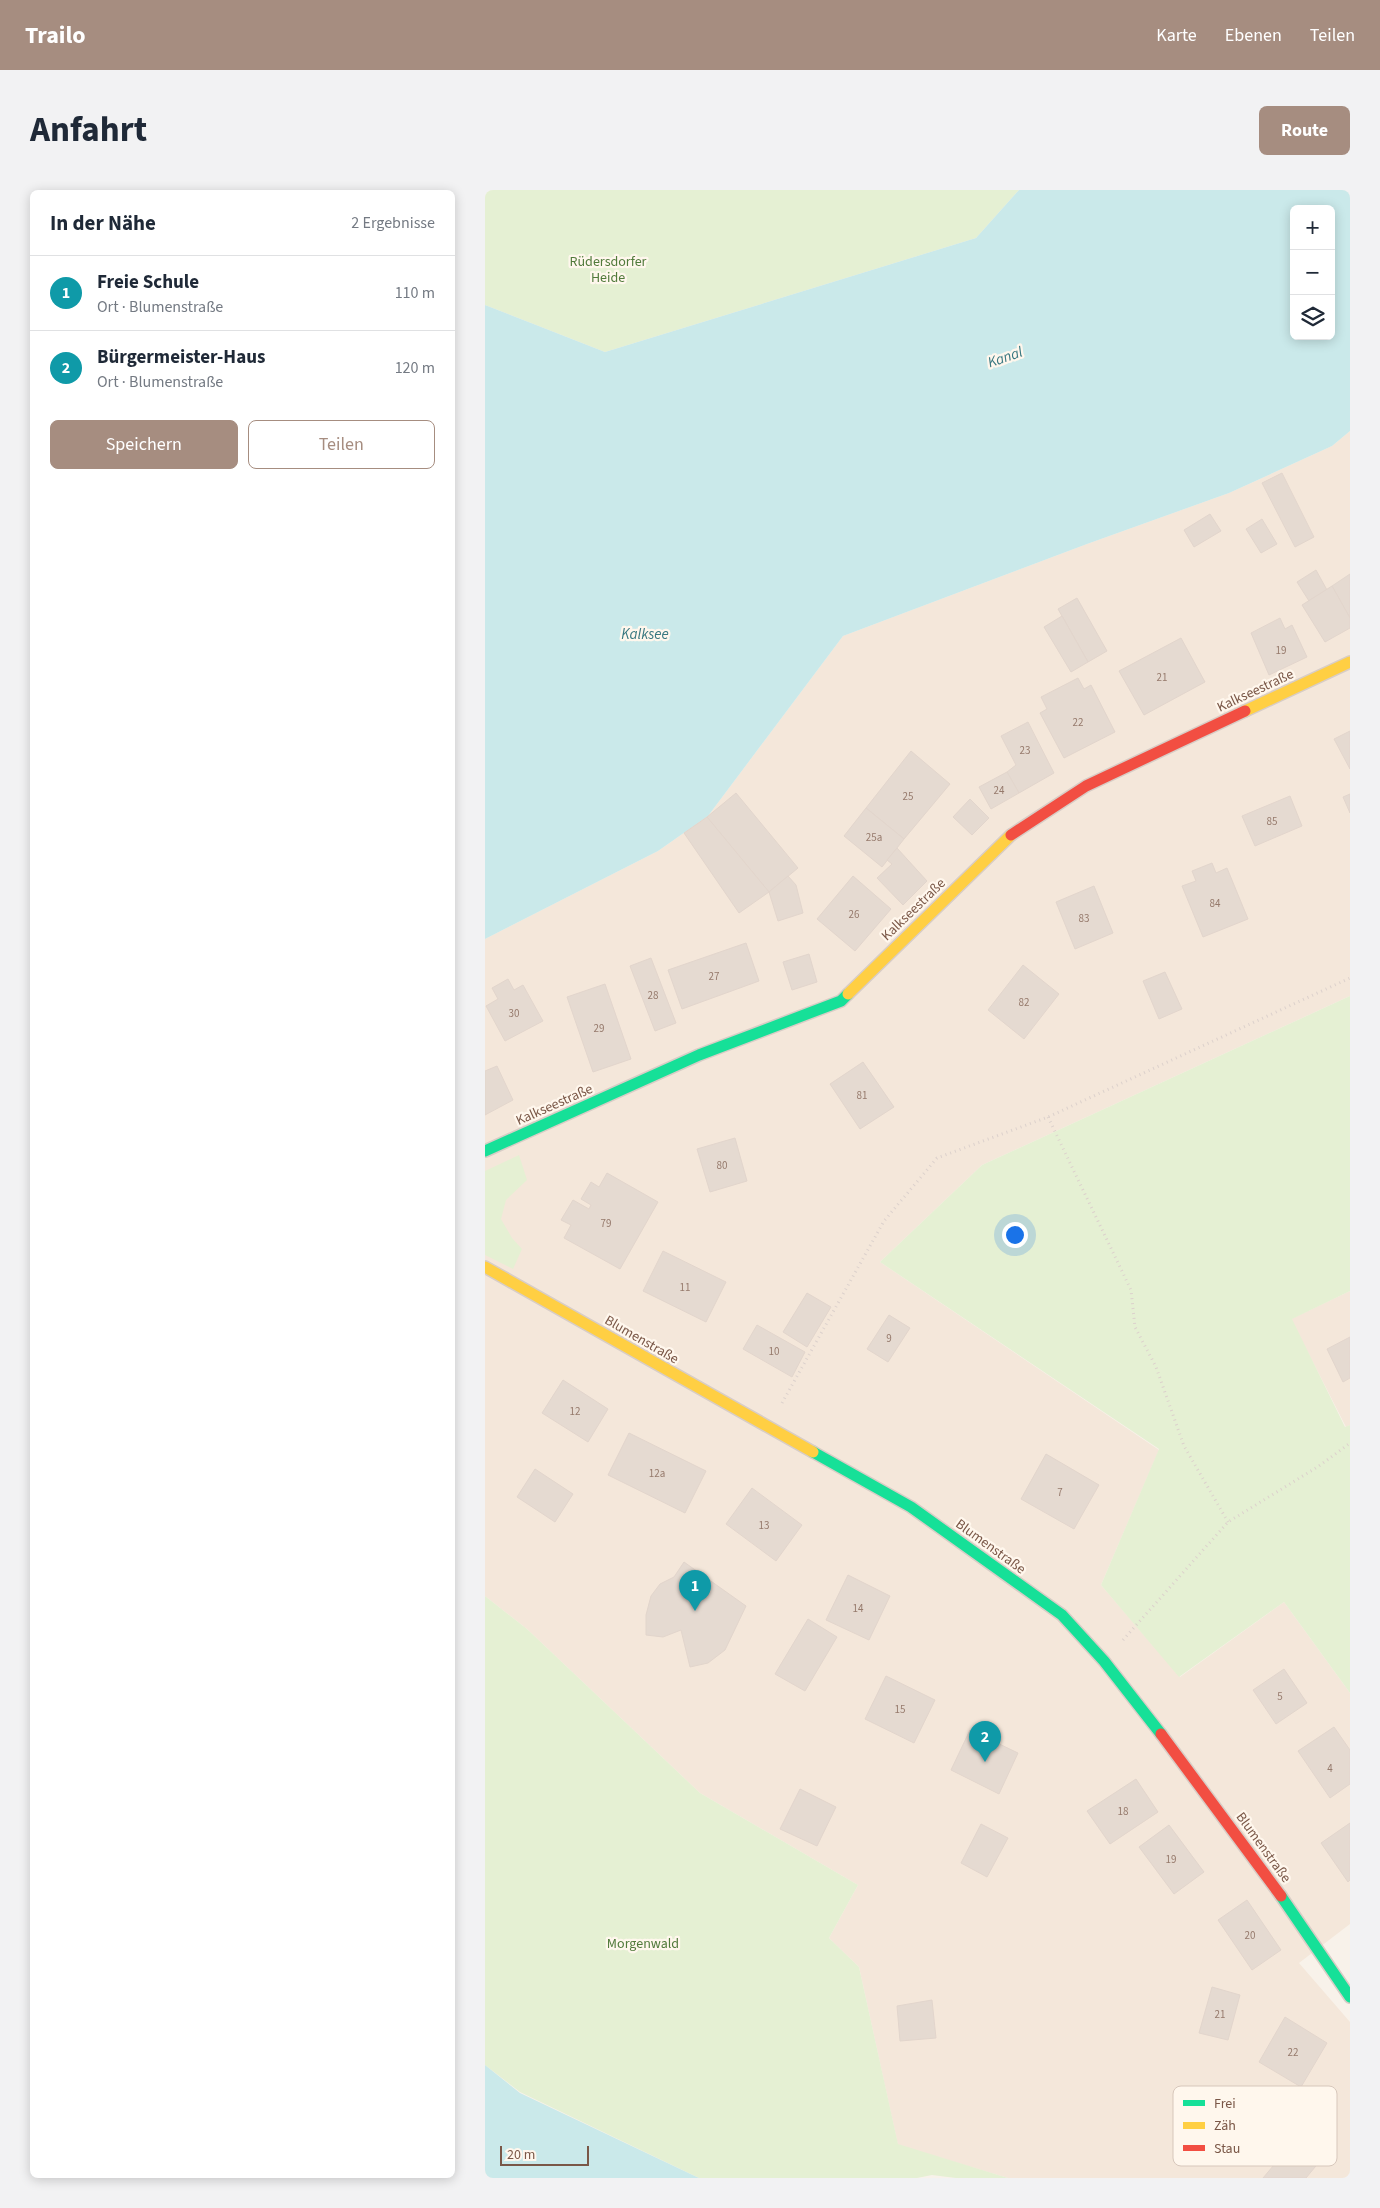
<!DOCTYPE html>
<html lang="de">
<head>
<meta charset="utf-8">
<style>
  body { margin:0; font-family:"Source Sans 3",sans-serif; background:#f2f2f3; color:#1f2937 }
  .controls { position:absolute; right:15px; top:15px; display:grid; overflow:hidden; border-radius:8px; box-shadow:0 2px 12px #0003 }
  .controls button { width:45px; height:45px; display:grid; place-items:center; padding:0; border:0; border-bottom:1px solid #e0e1e3; background:#fff; color:#1f2937; font:25px sans-serif }
  .scale { position:absolute; left:15px; bottom:12px; width:89px; box-sizing:border-box; padding-left:5px; border:2px solid #7a5747; border-top:0; font-size:14px; line-height:18px; white-space:nowrap; color:#7a5747; -webkit-text-stroke:4px #fff7ed; paint-order:stroke }
  .you { position:absolute; left:529px; top:1044px; width:18px; height:18px; margin:-12px; border:4px solid #fff; border-radius:50%; background:#1a73e8; box-shadow:0 0 0 8px #1a73e833 }
  .badge { display:grid; place-items:center; width:32px; height:32px; border-radius:50%; background:#a68d80; color:#fff; font-size:16px; font-weight:700 }
  .pin { position:absolute; translate:-50% -41px; filter:drop-shadow(0 1px 2px #0008) }
  .pin::after { content:''; position:absolute; top:26px; width:18px; height:15px; background:inherit; clip-path:polygon(0 0,100% 0,50% 100%) }
  .list { margin:0; padding:0; list-style:none }
  h2 { display:flex; justify-content:space-between; align-items:center; height:65px; margin:0; padding:0 20px; font-size:21px }
  h2 small { font-size:16px; font-weight:400; color:#747a83 }
  .list li { display:grid; grid-template-columns:32px 1fr auto; gap:15px; align-items:center; box-sizing:border-box; height:75px; padding:0 20px; border-top:1px solid #e0e1e3 }
  .list b { display:block; font-size:19px; white-space:nowrap }
  .list p { margin:0; font-size:16px; white-space:nowrap; color:#747a83 }
  .list em { font-size:16px; font-style:normal; color:#747a83 }
  .actions { display:flex; gap:10px; padding:15px 20px }
  .actions a { flex:1; padding:11px 0; border:1px solid #a68d80; border-radius:8px; text-align:center; font-size:18px; color:#a68d80 }
  .actions .main { background:#a68d80; color:#fff }
  .icon { flex:none; width:28px; height:28px; fill:none; stroke:currentColor; stroke-width:2; stroke-linecap:round; stroke-linejoin:round }
  .map { position:relative; flex:none; width:865px; height:1988px; overflow:hidden; border-radius:8px }
  header { display:flex; align-items:center; gap:30px; box-sizing:border-box; height:70px; padding:0 25px; background:#a68d80; color:#fff }
  header strong { font-size:24px }
  nav { display:flex; gap:28px; margin-inline-start:auto; font-size:18px }
  .intro { display:flex; align-items:center; justify-content:space-between; box-sizing:border-box; height:120px; padding:0 30px }
  h1 { margin:0; font-size:35px }
  .button { padding:12px 22px; border-radius:8px; background:#a68d80; color:#fff; font-size:18px; font-weight:700 }
  main { display:flex; gap:30px; padding:0 30px }
  aside { flex:1; background:#fff; border-radius:8px; box-shadow:0 2px 12px #0003 }
  .map>svg:first-child { display:block }
</style>
</head>
<body>
<header>
<strong>Trailo</strong>
<nav><a>Karte</a><a>Ebenen</a><a>Teilen</a></nav>
</header>
<div class="intro"><h1>Anfahrt</h1><a class="button">Route</a></div>
<main>
<aside>
<h2>In der Nähe<small>2 Ergebnisse</small></h2>
<ul class="list">
<li><span class="badge" style="background:#0f9aa8">1</span><div><b>Freie Schule</b><p>Ort · Blumenstraße</p></div><em>110 m</em></li>
<li><span class="badge" style="background:#0f9aa8">2</span><div><b>Bürgermeister-Haus</b><p>Ort · Blumenstraße</p></div><em>120 m</em></li>
</ul>
<div class="actions"><a class="main">Speichern</a><a>Teilen</a></div>
</aside>
<div class="map">
<svg width="865" height="1988" viewBox="0 0 865 1988">
  <rect width="100%" height="100%" fill="#f8f2ea"/>
  <g fill="#f4e7da">
    <polygon points="865,241 865,806 497,975 395,1072 674,1260 616,1395 695,1487 799,1412 865,1503 865,1734 814,1773 865,1832 865,1988 523,1988 413,1955 374,1777 344,1748 373,1695 215,1603 42,1439 0,1406 0,749 173,661 223,626 358,446 602,354 744,303 847,256"/>
    <polygon points="865,1101 865,1235 861,1237 806,1129"/>
  </g>
  <g fill="#e5f0d3">
    <polygon points="0,0 534,0 491,48 120,162 0,115"/>
    <polygon points="865,806 865,1101 807,1129 860,1237 865,1235 865,1503 799,1412 694,1487 616,1395 674,1259 395,1072 497,975"/>
    <polygon points="34,965 42,990 21,1010 16,1029 27,1048 37,1059 28,1079 0,1065 0,981"/>
    <polygon points="0,1406 42,1439 215,1603 373,1695 344,1748 374,1777 413,1954 523,1988 471,1988 447,1985 432,1988 214,1988 35,1902 0,1875"/>
  </g>
  <g fill="#cae9ea" fill-rule="evenodd">
    <path d="M 534,0 L 865,0 L 865,241 L 847,256 L 744,303 L 602,354 L 358,446 L 223,626 L 173,661 L 0,749 L 0,115 L 120,162 L 491,48 ZM 809,19 L 846,19 L 846,146 L 809,146 Z"/>
    <polygon points="0,1875 35,1903 214,1988 0,1988"/>
  </g>
  <g fill="#e5dad1" stroke="#e2d5cc">
    <polygon points="797,283 829,347 810,357 777,293"/>
    <polygon points="725,324 736,341 709,357 699,340"/>
    <polygon points="777,329 792,354 776,363 761,339"/>
    <polygon points="831,380 842,400 824,411 812,392"/>
    <polygon points="865,384 865,428 847,396"/>
    <polygon points="847,396 865,428 865,438 840,452 817,415"/>
    <polygon points="592,408 622,461 603,472 573,419"/>
    <polygon points="577,426 603,472 586,482 559,437"/>
    <polygon points="795,428 800,439 807,435 822,467 784,485 766,443"/>
    <polygon points="696,448 720,492 659,525 634,481"/>
    <polygon points="593,488 599,499 606,495 630,542 579,568 555,523 562,519 556,507"/>
    <polygon points="543,532 569,583 534,603 522,582 531,575 516,546"/>
    <polygon points="865,541 865,579 849,549"/>
    <polygon points="426,561 465,594 419,649 381,618"/>
    <polygon points="522,582 534,603 506,619 494,597"/>
    <polygon points="251,603 313,678 284,702 222,627"/>
    <polygon points="865,604 865,623 858,607"/>
    <polygon points="805,606 817,636 770,656 757,626"/>
    <polygon points="485,609 504,628 487,645 468,627"/>
    <polygon points="381,618 419,649 397,677 359,646"/>
    <polygon points="222,627 284,702 254,723 199,643"/>
    <polygon points="412,658 442,691 418,715 392,688 407,674 402,670"/>
    <polygon points="727,673 731,683 742,678 763,729 718,747 697,696 711,691 707,681"/>
    <polygon points="303,686 311,695 318,723 293,731 284,702"/>
    <polygon points="368,686 406,719 370,761 332,729"/>
    <polygon points="609,696 628,743 590,759 571,712"/>
    <polygon points="261,753 274,791 197,819 183,780"/>
    <polygon points="324,764 332,792 307,800 298,772"/>
    <polygon points="166,768 191,833 170,841 145,776"/>
    <polygon points="538,775 574,804 539,849 503,820"/>
    <polygon points="680,782 697,819 674,829 658,791"/>
    <polygon points="23,789 29,800 38,795 58,831 20,851 1,816 13,809 7,798"/>
    <polygon points="120,794 146,869 108,882 82,807"/>
    <polygon points="378,872 409,917 375,939 345,894"/>
    <polygon points="12,876 28,910 0,925 0,881"/>
    <polygon points="250,948 262,991 225,1002 212,959"/>
    <polygon points="122,983 173,1012 135,1079 79,1048 86,1035 76,1030 88,1010 104,1019 106,1015 96,1009 106,992 114,997"/>
    <polygon points="178,1061 241,1092 221,1132 158,1101"/>
    <polygon points="322,1103 346,1117 322,1157 298,1142"/>
    <polygon points="404,1125 425,1138 403,1172 382,1159"/>
    <polygon points="272,1135 320,1162 307,1187 258,1159"/>
    <polygon points="865,1147 865,1188 858,1192 842,1159"/>
    <polygon points="78,1190 123,1219 103,1252 57,1223"/>
    <polygon points="144,1243 221,1281 200,1323 123,1285"/>
    <polygon points="561,1264 614,1295 589,1339 536,1309"/>
    <polygon points="50,1279 88,1304 70,1332 32,1307"/>
    <polygon points="267,1298 317,1335 291,1371 241,1334"/>
    <polygon points="199,1372 261,1416 240,1460 223,1473 205,1477 196,1440 178,1447 161,1445 161,1425 166,1406 175,1394 189,1387"/>
    <polygon points="363,1385 405,1406 384,1450 341,1430"/>
    <polygon points="323,1429 352,1447 320,1501 290,1484"/>
    <polygon points="799,1479 822,1513 791,1534 768,1500"/>
    <polygon points="401,1486 450,1510 429,1553 380,1529"/>
    <polygon points="849,1537 865,1560 865,1594 845,1608 813,1561"/>
    <polygon points="485,1540 533,1563 514,1604 466,1580"/>
    <polygon points="651,1589 673,1622 625,1654 602,1621"/>
    <polygon points="315,1599 351,1617 332,1656 295,1639"/>
    <polygon points="865,1633 865,1690 863,1692 836,1653"/>
    <polygon points="496,1634 523,1648 502,1687 476,1673"/>
    <polygon points="684,1635 719,1682 689,1704 654,1657"/>
    <polygon points="762,1710 796,1760 767,1780 733,1730"/>
    <polygon points="727,1797 755,1805 743,1850 714,1843"/>
    <polygon points="447,1810 451,1848 415,1851 412,1816"/>
    <polygon points="800,1827 842,1853 816,1897 774,1872"/>
    <polygon points="810,1950 835,1971 821,1988 778,1988"/>
  </g>
  <g fill="none" stroke-linecap="round" stroke-linejoin="round">
    <g stroke="#d8cdc6" stroke-width="14">
      <g id="fast">
        <polyline points="0,961 214,865 356,811 363,804"/>
        <polyline points="328,1262 426,1317 577,1425 619,1471 676,1544"/>
        <polyline points="796,1706 865,1807"/>
      </g>
    </g>
    <g stroke="#d8cdc6" stroke-width="14">
      <g id="slow">
        <polyline points="760,521 865,472"/>
        <polyline points="363,804 526,645"/>
        <polyline points="0,1077 328,1262"/>
      </g>
    </g>
    <g stroke="#d8cdc6" stroke-width="14">
      <g id="jam">
        <polyline points="526,645 601,596 760,521"/>
        <polyline points="676,1544 796,1706"/>
      </g>
    </g>
    <g stroke="#dcd1cc" stroke-width="3" stroke-dasharray="1 4" stroke-linecap="butt">
      <polyline points="563,927 646,1100 650,1137 671,1177 699,1256 743,1332"/>
      <polyline points="297,1213 399,1031 452,968 563,927 865,788"/>
      <polyline points="638,1450 743,1332 834,1276 865,1253"/>
    </g>
    <use href="#fast" stroke="#16e098" stroke-width="11"/>
    <use href="#slow" stroke="#ffcf43" stroke-width="11"/>
    <use href="#jam" stroke="#f24e42" stroke-width="11"/>
  </g>
  <g text-anchor="middle" stroke-width="4.5" stroke-linejoin="round" paint-order="stroke">
    <g font-size="11" fill="#967a6c">
      <text x="796" y="464">19</text>
      <text x="677" y="491">21</text>
      <text x="593" y="536">22</text>
      <text x="540" y="564">23</text>
      <text x="514" y="604">24</text>
      <text x="423" y="610">25</text>
      <text x="787" y="635">85</text>
      <text x="389" y="651">25a</text>
      <text x="730" y="717">84</text>
      <text x="369" y="728">26</text>
      <text x="599" y="732">83</text>
      <text x="229" y="790">27</text>
      <text x="168" y="809">28</text>
      <text x="539" y="816">82</text>
      <text x="29" y="827">30</text>
      <text x="114" y="842">29</text>
      <text x="377" y="909">81</text>
      <text x="237" y="979">80</text>
      <text x="121" y="1037">79</text>
      <text x="200" y="1101">11</text>
      <text x="404" y="1152">9</text>
      <text x="289" y="1165">10</text>
      <text x="90" y="1225">12</text>
      <text x="172" y="1287">12a</text>
      <text x="575" y="1306">7</text>
      <text x="279" y="1339">13</text>
      <text x="373" y="1422">14</text>
      <text x="795" y="1510">5</text>
      <text x="415" y="1523">15</text>
      <text x="845" y="1582">4</text>
      <text x="638" y="1625">18</text>
      <text x="686" y="1673">19</text>
      <text x="765" y="1749">20</text>
      <text x="735" y="1828">21</text>
      <text x="808" y="1866">22</text>
    </g>
    <g font-size="14" fill="#517a3b" stroke="#fff7ed">
      <text x="123" y="76">Rüdersdorfer<tspan x="123" dy="16">Heide</tspan></text>
      <text x="158" y="1758">Morgenwald</text>
    </g>
    <g font-size="14" fill="#7a5747" stroke="#fff7ed">
      <text transform="translate(770 500) rotate(-25)" y="5">Kalkseestraße</text>
      <text transform="translate(428 719) rotate(-44)" y="5">Kalkseestraße</text>
      <text transform="translate(69 914) rotate(-24)" y="5">Kalkseestraße</text>
      <text transform="translate(157 1149) rotate(30)" y="5">Blumenstraße</text>
      <text transform="translate(506 1356) rotate(36)" y="5">Blumenstraße</text>
      <text transform="translate(779 1657) rotate(54)" y="5">Blumenstraße</text>
    </g>
    <g font-size="15" font-style="italic" fill="#397881" stroke="#fff7ed">
      <text transform="translate(520 167) rotate(-19)" y="5">Kanal</text>
      <text x="160" y="449">Kalksee</text>
    </g>
  </g>
  <rect x="688" y="1896" width="164" height="80" rx="8" fill="#fff7ed" stroke="#d7c7bb" stroke-width="1"/>
  <rect x="698" y="1910" width="22" height="6" fill="#16e098"/>
  <rect x="698" y="1932" width="22" height="7" fill="#ffcf43"/>
  <rect x="698" y="1955" width="22" height="6" fill="#f24e42"/>
  <g font-size="14" fill="#7a5747">
    <text x="729" y="1918">Frei</text>
    <text x="729" y="1940">Zäh</text>
    <text x="729" y="1963">Stau</text>
  </g>
</svg>
<div class="controls">
<button>+</button>
<button>−</button>
<button><svg class="icon" aria-label="layers" viewBox="0 0 24 24"><path d="M12 4l9 5-9 5-9-5zM3 14l9 5 9-5"/></svg></button>
</div>
<div class="scale">20 m</div>
<div class="you"></div>
<div class="pin badge" style="left:210px;top:1421px;background:#0f9aa8">1</div>
<div class="pin badge" style="left:500px;top:1572px;background:#0f9aa8">2</div>
</div>
</main>
</body>
</html>
